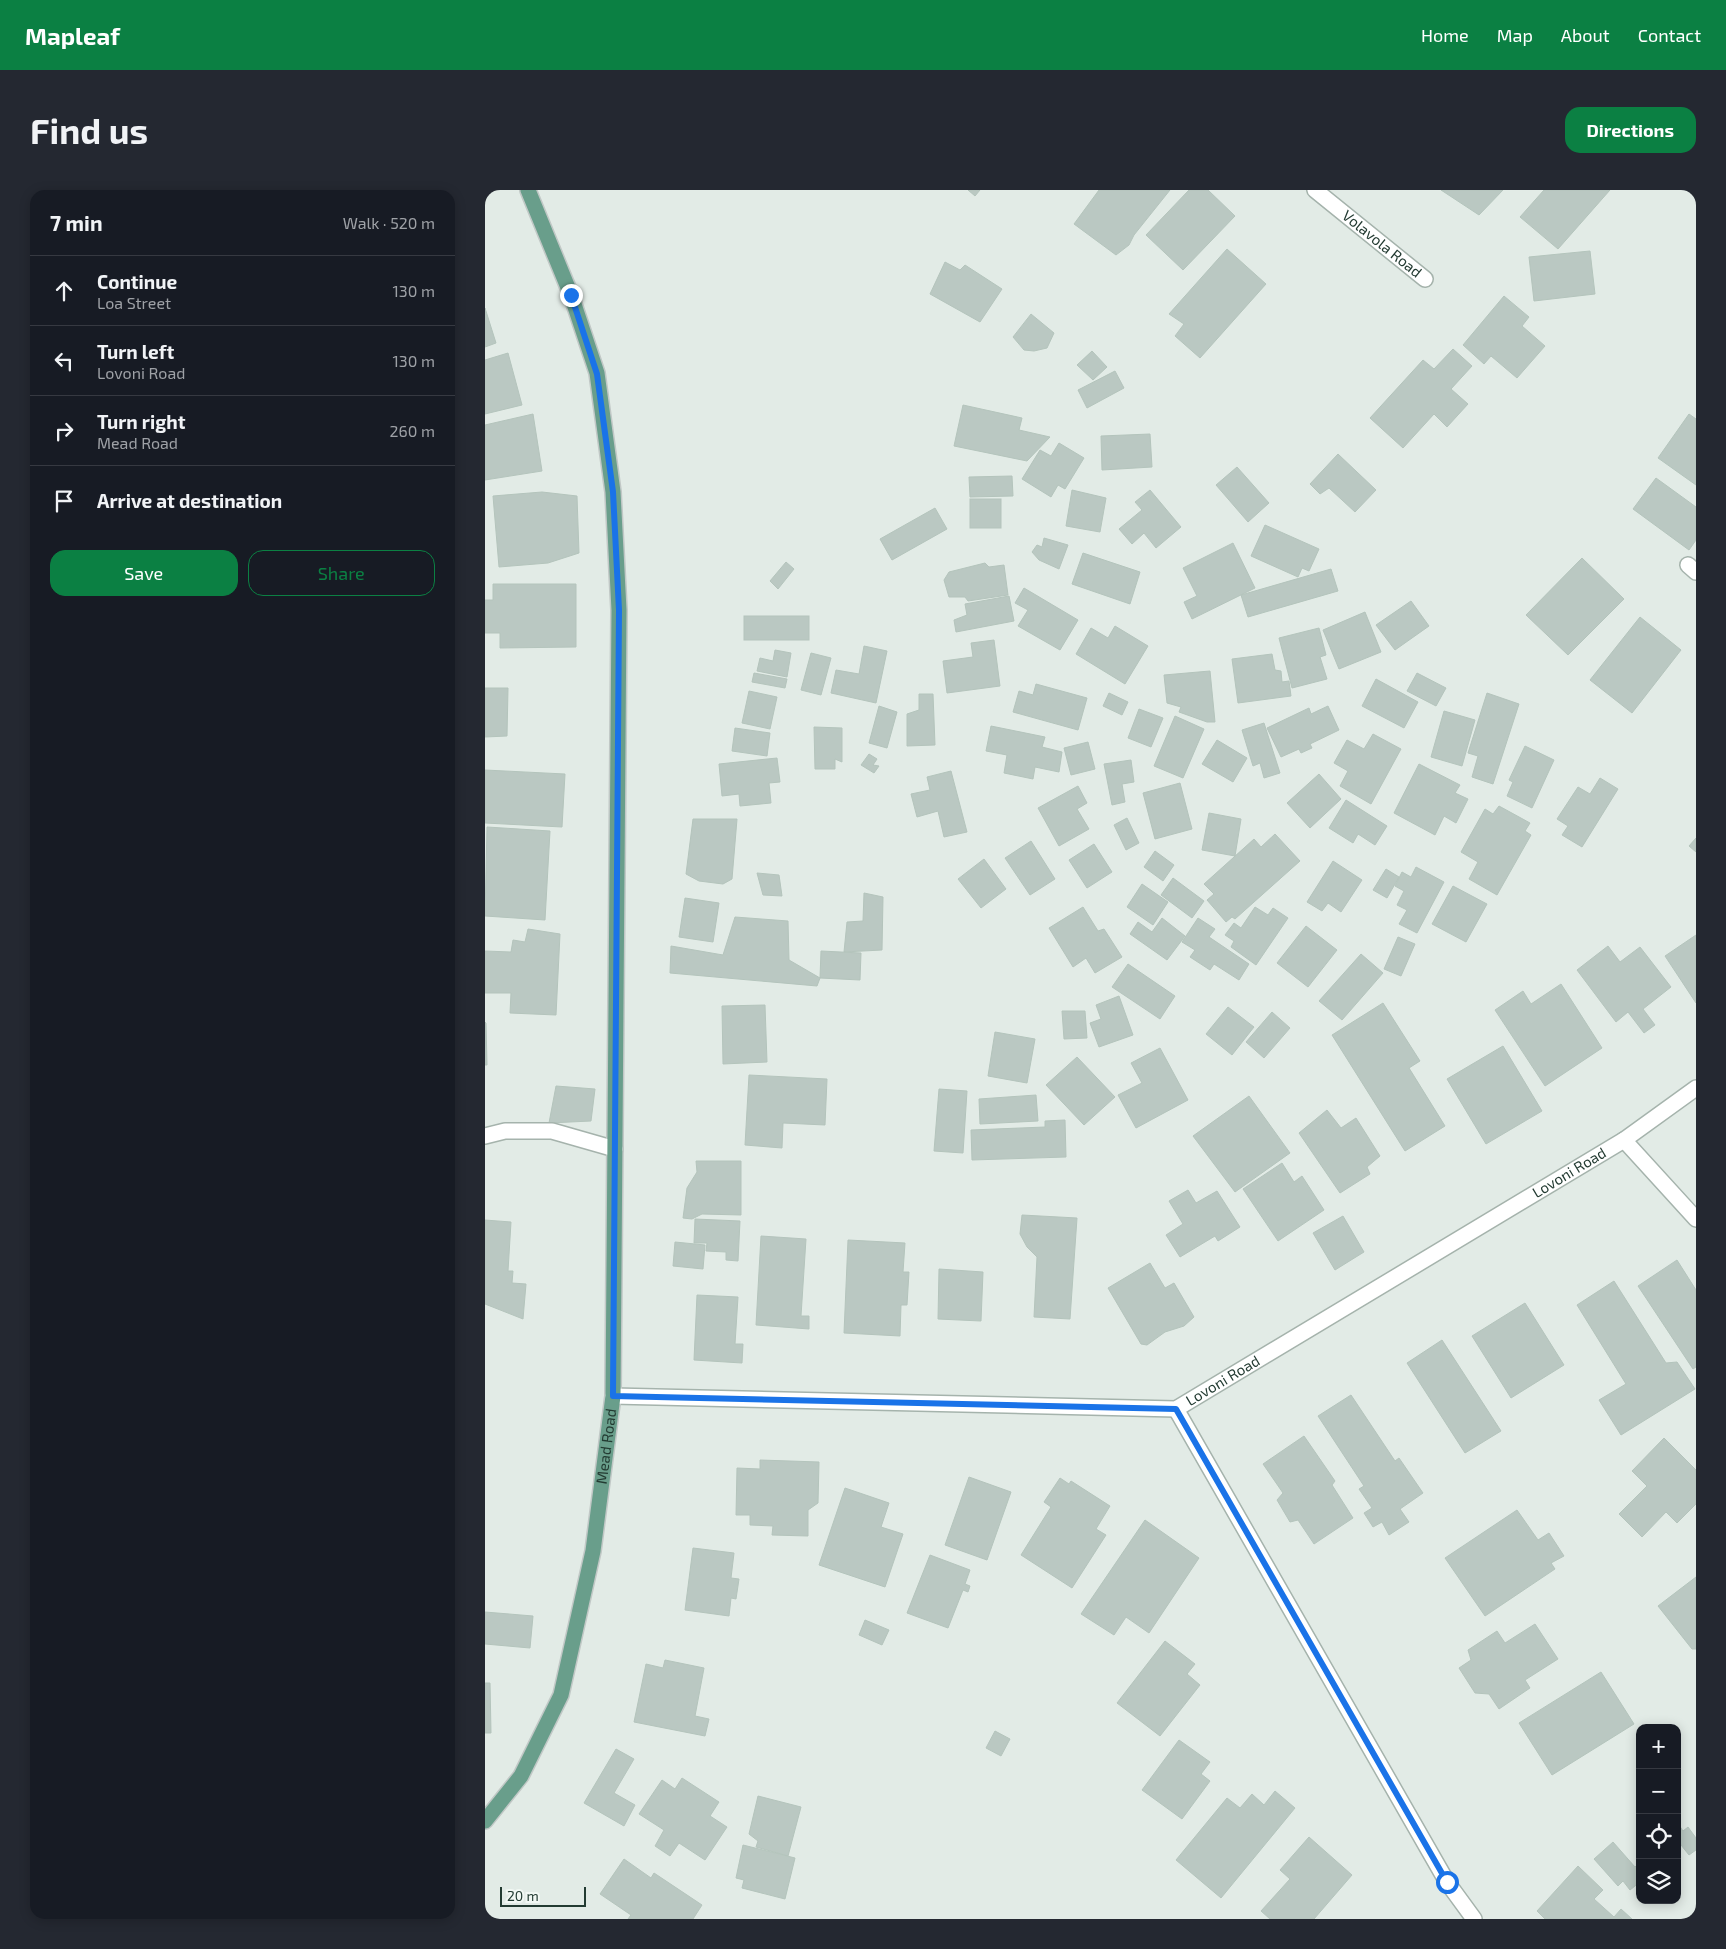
<!DOCTYPE html>
<html lang="en">
<head>
<meta charset="utf-8">
<style>
  body { margin:0; font-family:"Exo 2",sans-serif; background:#242831; color:#f1f3f6 }
  .controls { position:absolute; right:15px; bottom:15px; display:grid; overflow:hidden; border-radius:10px; box-shadow:0 2px 12px #0003 }
  .controls button { width:45px; height:45px; display:grid; place-items:center; padding:0; border:0; border-bottom:1px solid #363941; background:#171b24; color:#f1f3f6; font:25px sans-serif }
  .scale { position:absolute; left:15px; bottom:12px; width:86px; box-sizing:border-box; padding-left:5px; border:2px solid #233b32; border-top:0; font-size:14px; line-height:18px; white-space:nowrap; color:#233b32; -webkit-text-stroke:4px #f2f8f4; paint-order:stroke }
  .stop { position:absolute; width:15px; height:15px; margin:-11px; border:4px solid #1a73e8; border-radius:50%; background:#fff }
  .stop.end { background:#1a73e8; border-color:#fff; box-shadow:0 1px 5px #0008 }
  .list { margin:0; padding:0; list-style:none }
  h2 { display:flex; justify-content:space-between; align-items:center; height:65px; margin:0; padding:0 20px; font-size:21px }
  h2 small { font-size:16px; font-weight:400; color:#9ea1a6 }
  .list li { display:grid; grid-template-columns:32px 1fr auto; gap:15px; align-items:center; box-sizing:border-box; height:70px; padding:0 20px; border-top:1px solid #363941 }
  .list b { display:block; font-size:19px; white-space:nowrap }
  .list p { margin:0; font-size:16px; white-space:nowrap; color:#9ea1a6 }
  .list em { font-size:16px; font-style:normal; color:#9ea1a6 }
  .actions { display:flex; gap:10px; padding:15px 20px }
  .actions a { flex:1; padding:11px 0; border:1px solid #0b8043; border-radius:15px; text-align:center; font-size:18px; color:#0b8043 }
  .actions .main { background:#0b8043; color:#fff }
  .icon { flex:none; width:28px; height:28px; fill:none; stroke:currentColor; stroke-width:2; stroke-linecap:round; stroke-linejoin:round }
  .map { position:relative; flex:none; width:1211px; height:1729px; overflow:hidden; border-radius:15px }
  header { display:flex; align-items:center; gap:30px; box-sizing:border-box; height:70px; padding:0 25px; background:#0b8043; color:#fff }
  header strong { font-size:24px }
  nav { display:flex; gap:28px; margin-inline-start:auto; font-size:18px }
  .intro { display:flex; align-items:center; justify-content:space-between; box-sizing:border-box; height:120px; padding:0 30px }
  h1 { margin:0; font-size:35px }
  .button { padding:12px 22px; border-radius:15px; background:#0b8043; color:#fff; font-size:18px; font-weight:700 }
  main { display:flex; gap:30px; padding:0 30px }
  aside { flex:1; background:#171b24; border-radius:15px; box-shadow:0 2px 12px #0003 }
  .map>svg:first-child { display:block }
</style>
</head>
<body>
<header>
<strong>Mapleaf</strong>
<nav><a>Home</a><a>Map</a><a>About</a><a>Contact</a></nav>
</header>
<div class="intro"><h1>Find us</h1><a class="button">Directions</a></div>
<main>
<aside>
<h2>7 min<small>Walk · 520 m</small></h2>
<ul class="list">
<li><svg class="icon" aria-label="ahead" viewBox="0 0 24 24"><path d="M12 20V5M6 11l6-6 6 6"/></svg><div><b>Continue</b><p>Loa Street</p></div><em>130 m</em></li>
<li><svg class="icon" aria-label="left" viewBox="0 0 24 24"><path d="M17 20v-9H6M10 6l-5 5 5 5"/></svg><div><b>Turn left</b><p>Lovoni Road</p></div><em>130 m</em></li>
<li><svg class="icon" aria-label="right" viewBox="0 0 24 24"><path d="M7 20v-9h11M14 6l5 5-5 5"/></svg><div><b>Turn right</b><p>Mead Road</p></div><em>260 m</em></li>
<li><svg class="icon" aria-label="arrive" viewBox="0 0 24 24"><path d="M6 21V4h12l-3 4 3 4H6"/></svg><div><b>Arrive at destination</b></div></li>
</ul>
<div class="actions"><a class="main">Save</a><a>Share</a></div>
</aside>
<div class="map">
<svg width="1211" height="1729" viewBox="0 0 1211 1729">
  <rect width="100%" height="100%" fill="#e2ebe6"/>
  <g fill="#bac8c2" stroke="#b4c4bc">
    <polygon points="483,0 495,0 490,6"/>
    <polygon points="614,0 685,0 649,45 644,55 631,65 589,34"/>
    <polygon points="704,0 723,0 750,26 698,80 661,45"/>
    <polygon points="956,0 1018,0 994,25"/>
    <polygon points="1059,0 1125,0 1073,59 1035,27"/>
    <polygon points="742,59 781,94 715,168 690,146 699,134 684,124"/>
    <polygon points="1105,61 1110,104 1049,111 1044,67"/>
    <polygon points="460,72 475,80 480,75 517,99 495,132 445,104"/>
    <polygon points="1019,106 1044,127 1037,136 1060,156 1032,188 1006,166 999,174 978,155"/>
    <polygon points="0,118 11,153 0,157"/>
    <polygon points="546,124 569,143 562,158 549,161 539,160 528,147"/>
    <polygon points="968,159 987,176 966,199 983,214 962,237 949,224 918,258 885,228 938,170 949,179"/>
    <polygon points="607,161 622,177 608,190 592,175"/>
    <polygon points="23,163 37,215 0,224 0,170"/>
    <polygon points="630,181 639,198 602,218 593,200"/>
    <polygon points="478,215 537,228 534,240 565,247 542,271 469,256"/>
    <polygon points="48,224 57,281 0,290 0,235"/>
    <polygon points="1204,224 1211,229 1211,295 1173,268"/>
    <polygon points="665,244 667,277 617,280 616,246"/>
    <polygon points="574,253 599,268 580,299 573,295 566,307 537,289 555,260 566,266"/>
    <polygon points="853,264 891,300 870,322 844,298 835,304 825,294"/>
    <polygon points="752,277 784,313 763,332 731,295"/>
    <polygon points="527,286 528,306 485,307 484,287"/>
    <polygon points="1171,288 1211,317 1211,350 1204,360 1148,319"/>
    <polygon points="587,300 621,308 615,342 581,336"/>
    <polygon points="665,300 696,337 671,358 659,343 647,354 634,339 657,320 650,312"/>
    <polygon points="57,302 92,306 94,363 63,373 14,377 8,306"/>
    <rect x="485" y="309" width="31" height="29"/>
    <polygon points="450,318 462,339 407,370 395,349"/>
    <polygon points="780,335 834,359 824,381 817,378 813,387 766,366"/>
    <polygon points="559,348 583,355 574,379 554,370 547,362 552,355 557,357"/>
    <polygon points="748,353 770,398 707,429 699,412 712,406 698,378"/>
    <polygon points="598,363 655,382 645,414 587,394"/>
    <polygon points="1097,368 1139,409 1083,465 1041,425"/>
    <polygon points="301,372 309,379 293,399 285,391"/>
    <polygon points="500,373 504,377 519,375 523,405 483,411 480,407 464,407 459,390 464,382"/>
    <polygon points="846,379 853,401 763,427 756,405"/>
    <polygon points="8,394 91,394 91,457 15,458 15,443 0,443 0,410 8,410"/>
    <polygon points="539,398 593,430 575,460 533,436 543,420 530,413"/>
    <polygon points="524,406 529,431 471,442 469,430 482,425 480,414"/>
    <polygon points="926,411 944,436 910,460 891,435"/>
    <polygon points="880,422 896,462 854,479 838,440"/>
    <rect x="259" y="426" width="65" height="24"/>
    <polygon points="1155,427 1196,460 1147,523 1105,490"/>
    <polygon points="630,436 663,456 640,494 591,464 606,438 623,448"/>
    <polygon points="834,438 841,465 835,467 842,489 807,498 794,448"/>
    <polygon points="509,450 515,496 462,503 458,471 488,467 486,453"/>
    <polygon points="379,456 402,461 391,513 346,503 351,480 374,484"/>
    <polygon points="290,460 306,463 302,487 272,481 275,468 288,471"/>
    <polygon points="326,463 346,468 336,505 316,500"/>
    <polygon points="787,464 790,480 796,481 797,492 804,491 806,506 753,513 747,469"/>
    <polygon points="725,481 730,532 722,532 694,522 696,517 682,513 679,485"/>
    <polygon points="269,483 302,489 300,498 267,492"/>
    <polygon points="932,483 961,498 951,516 922,501"/>
    <polygon points="891,489 933,512 919,538 877,516"/>
    <polygon points="551,494 602,508 593,540 528,522 534,501 548,505"/>
    <polygon points="0,498 23,498 22,546 0,547"/>
    <polygon points="264,501 292,507 285,539 257,533"/>
    <polygon points="624,503 643,512 637,525 618,516"/>
    <polygon points="1002,503 1034,514 1008,594 987,587 993,566 983,563"/>
    <polygon points="434,504 448,504 450,555 422,556 422,524 434,520"/>
    <polygon points="394,516 412,522 402,558 384,553"/>
    <polygon points="843,516 854,540 825,554 827,558 816,563 814,559 796,567 782,538 824,518 826,524"/>
    <polygon points="654,519 678,528 666,557 643,548"/>
    <polygon points="959,521 990,530 977,576 946,567"/>
    <polygon points="690,526 719,539 698,588 669,576"/>
    <polygon points="779,533 795,583 779,588 775,573 768,576 757,540"/>
    <polygon points="506,536 560,547 557,557 577,562 574,582 550,577 548,589 519,583 522,565 501,561"/>
    <polygon points="329,537 357,538 357,572 350,569 350,579 330,579"/>
    <polygon points="250,538 285,543 282,566 247,561"/>
    <polygon points="888,544 916,559 886,614 855,596 863,581 849,573 862,550 879,559"/>
    <polygon points="732,550 762,568 748,592 717,574"/>
    <polygon points="603,552 610,579 586,585 579,558"/>
    <polygon points="1040,556 1069,570 1047,618 1022,606 1028,592 1024,590"/>
    <polygon points="384,564 392,569 388,575 394,576 389,583 376,575"/>
    <polygon points="292,568 295,592 284,593 286,613 255,616 254,604 237,606 234,574"/>
    <polygon points="646,570 649,592 637,594 640,612 627,615 619,574"/>
    <polygon points="934,574 975,595 970,603 983,609 971,633 959,626 950,645 909,623"/>
    <polygon points="0,580 80,584 77,637 0,633"/>
    <polygon points="466,581 482,642 459,647 453,621 432,627 426,604 445,600 442,587"/>
    <polygon points="834,584 856,609 825,638 802,613"/>
    <polygon points="1115,588 1133,599 1097,657 1077,645 1083,636 1072,629 1093,597 1105,604"/>
    <polygon points="695,593 707,639 670,649 658,603"/>
    <polygon points="593,596 602,613 592,619 604,639 574,656 553,618"/>
    <polygon points="861,610 902,636 890,655 873,644 868,653 844,638"/>
    <polygon points="1014,616 1045,633 1040,641 1046,645 1012,705 984,689 993,672 976,662 1000,619 1008,624"/>
    <polygon points="724,623 756,629 750,666 717,660"/>
    <polygon points="642,628 654,653 641,660 629,635"/>
    <polygon points="208,629 252,629 247,689 238,694 214,691 201,684"/>
    <polygon points="2,637 65,641 60,730 0,726"/>
    <polygon points="790,644 815,671 750,729 747,727 741,732 722,710 729,704 719,694 769,649 776,657"/>
    <polygon points="1211,648 1211,662 1204,656"/>
    <polygon points="546,651 570,689 545,705 520,668"/>
    <polygon points="609,654 627,682 602,698 584,670"/>
    <polygon points="670,661 689,675 678,691 659,677"/>
    <polygon points="499,669 521,699 496,718 473,689"/>
    <polygon points="848,671 877,690 856,722 843,713 837,721 822,712"/>
    <polygon points="931,677 959,692 932,743 914,734 922,720 912,715 919,701 910,696 917,682 926,687"/>
    <polygon points="901,679 914,687 902,708 888,700"/>
    <polygon points="272,683 294,685 297,706 278,705"/>
    <polygon points="688,688 719,711 707,728 676,705"/>
    <polygon points="657,694 683,712 668,735 642,717"/>
    <polygon points="968,696 1002,714 981,752 947,734"/>
    <polygon points="379,703 398,707 397,760 359,762 362,732 378,731"/>
    <polygon points="200,708 234,713 228,752 194,747"/>
    <polygon points="598,717 613,741 619,739 637,767 610,783 601,768 588,777 564,738"/>
    <polygon points="770,717 783,725 788,718 803,728 771,775 746,757 749,751 740,745 749,733 756,738"/>
    <polygon points="250,727 303,731 304,770 335,788 332,796 185,783 186,756 238,765"/>
    <polygon points="677,728 700,746 682,770 645,744 653,732 667,742"/>
    <polygon points="713,728 730,739 724,747 764,774 754,790 729,774 725,780 705,767 710,760 697,752"/>
    <polygon points="821,736 852,760 823,797 792,773"/>
    <polygon points="43,739 75,744 71,825 25,823 26,803 0,803 0,761 26,762 28,750 40,752"/>
    <polygon points="1211,745 1211,813 1180,766"/>
    <polygon points="913,747 930,754 916,786 899,779"/>
    <polygon points="1123,756 1135,772 1155,757 1186,797 1158,819 1170,835 1159,843 1143,822 1131,832 1092,780"/>
    <polygon points="336,761 376,763 375,790 335,788"/>
    <polygon points="876,764 898,783 857,830 834,811"/>
    <polygon points="643,774 690,806 675,829 627,797"/>
    <polygon points="1076,794 1117,858 1060,896 1010,820 1038,801 1046,814"/>
    <polygon points="634,806 648,845 614,857 605,833 616,829 611,815"/>
    <polygon points="898,813 935,871 924,878 960,936 920,961 847,845"/>
    <polygon points="280,815 282,872 238,874 237,816"/>
    <polygon points="743,817 769,837 747,865 721,844"/>
    <polygon points="577,821 600,821 602,848 579,849"/>
    <polygon points="787,822 805,838 779,868 761,852"/>
    <polygon points="0,832 1,833 2,875 0,875"/>
    <polygon points="510,842 550,849 542,893 503,886"/>
    <polygon points="1018,856 1057,921 1001,954 962,889"/>
    <polygon points="675,858 703,910 651,938 633,905 657,893 646,873"/>
    <polygon points="592,867 630,907 599,935 561,895"/>
    <polygon points="264,885 342,889 340,935 298,933 297,958 260,955"/>
    <polygon points="71,896 110,899 106,931 64,933"/>
    <polygon points="454,899 482,901 478,963 449,961"/>
    <polygon points="551,905 553,931 495,934 494,909"/>
    <polygon points="764,906 805,963 750,1002 708,946"/>
    <polygon points="842,920 856,938 871,928 895,966 882,977 885,984 855,1003 814,943"/>
    <polygon points="580,930 581,967 487,970 486,940 560,937 560,931"/>
    <polygon points="211,971 256,971 256,1025 217,1024 207,1029 198,1028 202,998 212,982"/>
    <polygon points="797,973 809,992 817,986 839,1020 793,1051 758,999"/>
    <polygon points="703,1000 711,1013 732,1001 755,1037 733,1051 730,1046 695,1067 681,1045 698,1034 684,1011"/>
    <polygon points="537,1025 592,1028 585,1129 549,1127 552,1067 542,1057 535,1044"/>
    <polygon points="858,1026 879,1062 850,1080 828,1043"/>
    <polygon points="210,1029 255,1031 253,1071 241,1070 241,1062 221,1061 222,1053 209,1053"/>
    <polygon points="0,1030 26,1032 23,1081 28,1081 27,1093 41,1094 38,1129 0,1114"/>
    <polygon points="276,1046 321,1049 316,1126 324,1126 324,1139 271,1135"/>
    <polygon points="363,1050 420,1053 418,1082 424,1082 422,1115 416,1115 415,1146 359,1143"/>
    <polygon points="190,1052 220,1055 218,1079 188,1076"/>
    <polygon points="1192,1070 1211,1100 1211,1177 1208,1179 1153,1096"/>
    <polygon points="665,1073 680,1098 689,1093 709,1127 699,1136 680,1142 662,1155 656,1154 623,1098"/>
    <polygon points="454,1079 498,1082 496,1131 453,1129"/>
    <polygon points="1129,1091 1181,1173 1192,1172 1210,1199 1136,1245 1114,1210 1141,1194 1092,1115"/>
    <polygon points="212,1105 253,1107 250,1154 258,1154 257,1173 209,1170"/>
    <polygon points="1040,1113 1079,1175 1026,1208 987,1146"/>
    <polygon points="957,1150 1016,1241 980,1263 922,1173"/>
    <polygon points="866,1205 910,1271 914,1268 938,1303 915,1319 924,1332 904,1345 897,1332 888,1337 879,1323 887,1318 874,1299 879,1296 833,1226"/>
    <polygon points="819,1246 850,1291 847,1295 868,1328 829,1354 813,1330 805,1332 792,1310 798,1303 778,1274"/>
    <polygon points="1179,1248 1211,1280 1211,1314 1192,1333 1181,1322 1157,1347 1134,1324 1162,1296 1147,1281"/>
    <polygon points="275,1270 334,1272 333,1313 323,1320 323,1346 287,1345 288,1336 265,1335 265,1325 251,1325 252,1278 275,1279"/>
    <polygon points="484,1287 526,1302 502,1370 460,1355"/>
    <polygon points="575,1288 584,1294 586,1291 625,1316 611,1339 621,1345 587,1398 536,1365 566,1317 559,1312"/>
    <polygon points="360,1298 404,1313 396,1337 418,1344 400,1397 334,1375"/>
    <polygon points="1032,1320 1053,1350 1064,1343 1079,1366 1066,1373 1070,1379 1000,1426 960,1368"/>
    <polygon points="660,1330 714,1368 664,1443 641,1427 629,1445 596,1424"/>
    <polygon points="208,1358 249,1363 246,1388 254,1389 251,1409 246,1408 244,1426 200,1420"/>
    <polygon points="445,1365 485,1380 480,1394 485,1396 483,1402 478,1400 463,1438 422,1423"/>
    <polygon points="1211,1387 1211,1459 1207,1459 1173,1416"/>
    <polygon points="0,1422 48,1426 45,1458 0,1454"/>
    <polygon points="380,1430 404,1440 397,1455 374,1445"/>
    <polygon points="1050,1434 1073,1469 1040,1490 1045,1498 1014,1519 1004,1504 990,1503 974,1478 986,1470 983,1460 1012,1441 1020,1453"/>
    <polygon points="680,1451 710,1474 702,1484 715,1495 675,1546 632,1513"/>
    <polygon points="180,1470 219,1478 210,1526 224,1529 220,1546 149,1532 161,1474 178,1478"/>
    <polygon points="1116,1482 1149,1534 1067,1585 1034,1533"/>
    <polygon points="0,1493 5,1493 6,1543 0,1543"/>
    <polygon points="510,1541 525,1549 516,1566 501,1558"/>
    <polygon points="694,1550 725,1572 716,1584 725,1591 697,1629 657,1600"/>
    <polygon points="131,1559 149,1569 129,1603 150,1615 139,1636 99,1613"/>
    <polygon points="197,1588 234,1612 225,1626 242,1637 220,1670 194,1653 185,1666 170,1656 179,1640 154,1624 177,1590 190,1599"/>
    <polygon points="790,1601 810,1618 736,1708 691,1670 742,1608 755,1618 767,1604 779,1615"/>
    <polygon points="273,1606 316,1617 303,1666 271,1657 273,1651 264,1644"/>
    <polygon points="1192,1632 1198,1641 1203,1637 1211,1648 1211,1660 1204,1665 1192,1650"/>
    <polygon points="824,1647 867,1685 829,1729 785,1729 776,1721 805,1689 795,1680"/>
    <polygon points="1128,1652 1150,1677 1154,1673 1155,1675 1155,1692 1145,1700 1138,1691 1133,1696 1109,1669"/>
    <polygon points="258,1655 310,1668 300,1709 257,1698 259,1690 251,1688"/>
    <polygon points="139,1669 166,1688 169,1683 217,1715 208,1729 143,1729 146,1725 115,1704"/>
    <polygon points="1093,1676 1118,1700 1109,1709 1129,1727 1136,1719 1147,1729 1060,1729 1052,1721"/>
  </g>
  <g fill="none" stroke-linecap="round" stroke-linejoin="round">
    <g stroke="#a5b3ac" stroke-width="18">
      <polyline id="service" points="1203,375 1211,382"/>
    </g>
    <g stroke="#a5b3ac" stroke-width="18">
      <g id="minor">
        <path id="s1" d="M 830,0 L 940,89"/>
        <polyline points="0,946 20,941 67,941 130,959"/>
        <polyline points="1139,950 1211,1029"/>
        <path id="s2" d="M 128,1206 L 691,1219 L 1139,950 L 1211,898"/>
        <polyline points="691,1219 962,1692 989,1729"/>
      </g>
    </g>
    <g stroke="#c1c8c6" stroke-width="18">
      <g id="primary">
        <path id="s3" d="M 0,1631 L 36,1586 L 76,1505 L 108,1361 L 128,1206 L 134,420 L 128,302 L 112,183 L 86,105 L 43,0"/>
      </g>
    </g>
    <use href="#service" stroke="#fff" stroke-width="15"/>
    <use href="#minor" stroke="#fff" stroke-width="15"/>
    <use href="#primary" stroke="#699e8b" stroke-width="15"/>
  </g>
  <g fill="none" stroke-linecap="round" stroke-linejoin="round">
    <polyline stroke="#1a73e8" stroke-width="6" points="86,105 112,184 128,302 134,420 128,1206 691,1219 962,1692"/>
  </g>
  <g text-anchor="middle" stroke-width="4" stroke-linejoin="round" paint-order="stroke">
    <g font-size="15" fill="#233b32" stroke="#f2f8f4">
      <text dy="5" stroke="none"><textPath href="#s1" startOffset="86">Volavola Road</textPath></text>
      <text dy="5" stroke="none"><textPath href="#s2" startOffset="1022">Lovoni Road</textPath></text>
      <text dy="5" stroke="none"><textPath href="#s2" startOffset="618">Lovoni Road</textPath></text>
      <text dy="5" stroke="none"><textPath href="#s3" startOffset="401">Mead Road</textPath></text>
    </g>
  </g>
</svg>
<div class="controls">
<button>+</button>
<button>−</button>
<button><svg class="icon" aria-label="locate" viewBox="0 0 24 24"><circle cx="12" cy="12" r="6"/><path d="M12 2v4M12 18v4M2 12h4M18 12h4"/></svg></button>
<button><svg class="icon" aria-label="layers" viewBox="0 0 24 24"><path d="M12 4l9 5-9 5-9-5zM3 14l9 5 9-5"/></svg></button>
</div>
<div class="scale">20 m</div>
<div class="stop" style="left:962px;top:1692px"></div>
<div class="stop end" style="left:86px;top:105px"></div>
</div>
</main>
</body>
</html>
